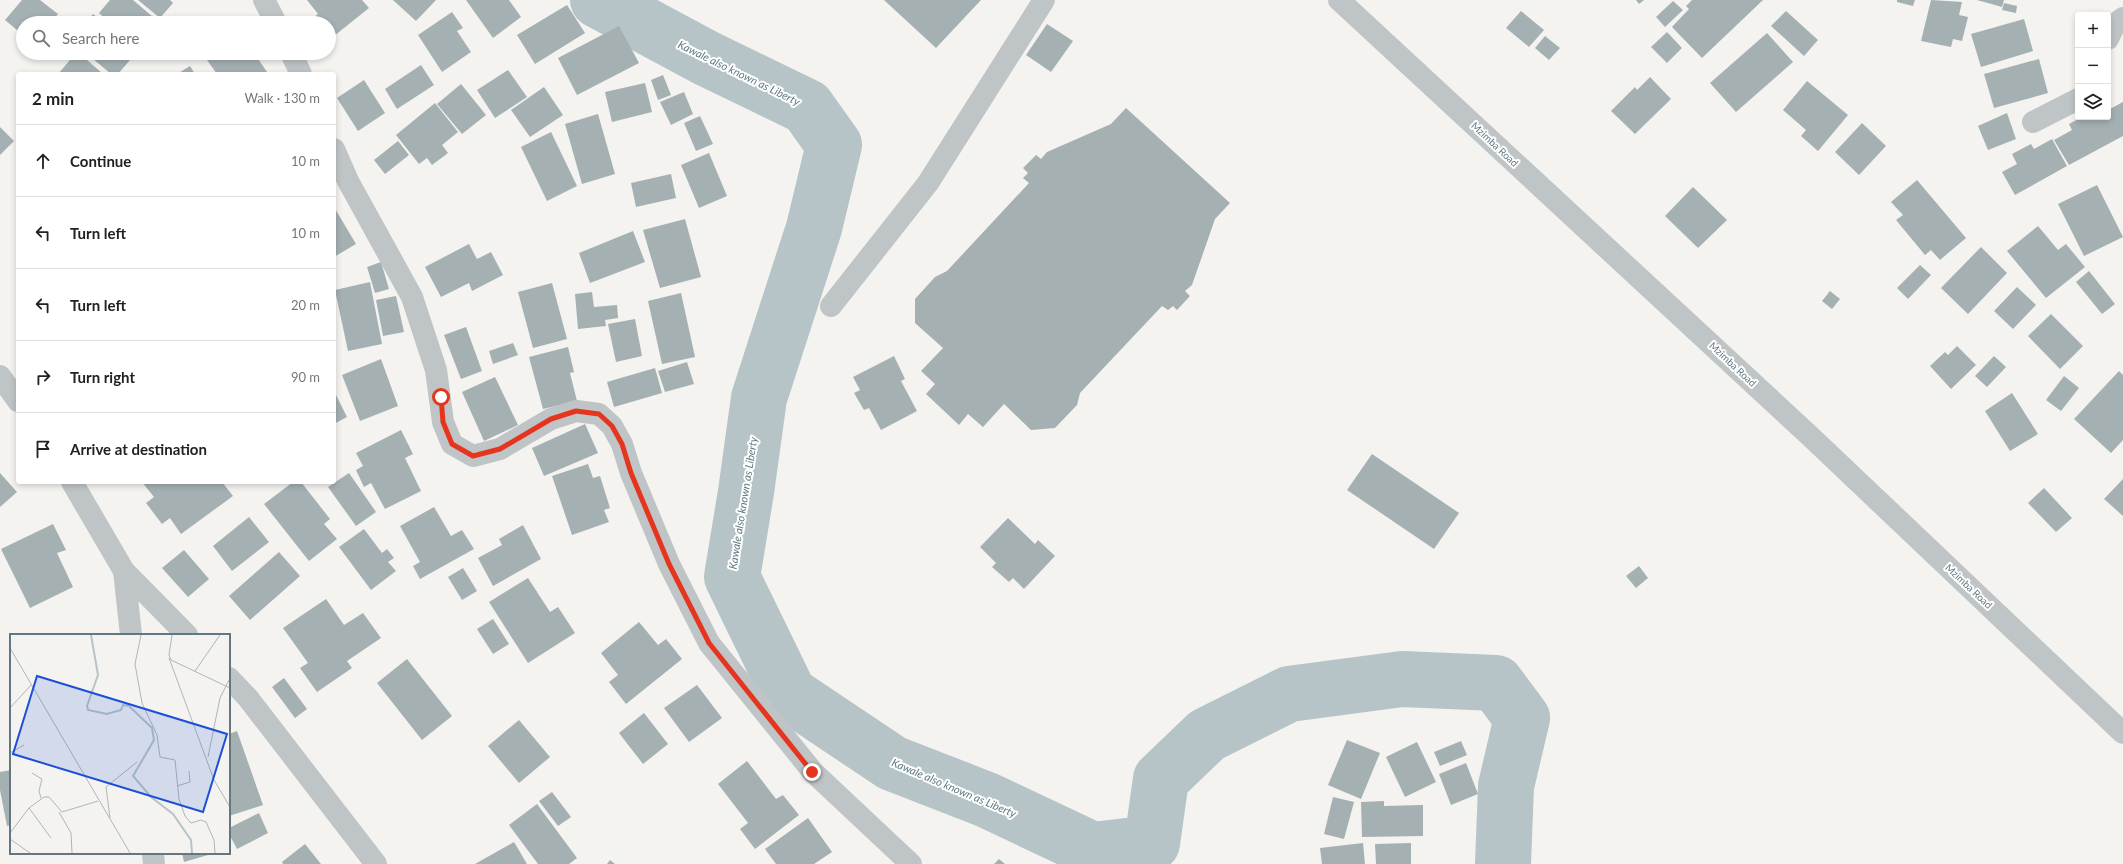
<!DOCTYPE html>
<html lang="en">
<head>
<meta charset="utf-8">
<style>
  body { margin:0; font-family:Lato,sans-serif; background:#f2f2f2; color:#222 }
  .controls { position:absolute; right:12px; top:12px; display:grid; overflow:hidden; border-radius:4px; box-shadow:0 2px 6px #0003 }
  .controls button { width:36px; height:36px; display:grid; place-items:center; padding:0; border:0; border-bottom:1px solid #e0e0e0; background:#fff; color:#222; font:20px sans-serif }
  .stop { position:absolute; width:12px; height:12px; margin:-9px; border:3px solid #e6351e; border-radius:50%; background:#fff }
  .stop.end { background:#e6351e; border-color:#fff; box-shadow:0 1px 4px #0008 }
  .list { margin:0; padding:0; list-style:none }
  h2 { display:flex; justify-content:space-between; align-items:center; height:52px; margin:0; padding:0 16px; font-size:17px }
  h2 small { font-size:13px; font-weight:400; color:#767676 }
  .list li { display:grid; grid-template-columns:26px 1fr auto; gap:12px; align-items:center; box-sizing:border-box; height:72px; padding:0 16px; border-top:1px solid #e0e0e0 }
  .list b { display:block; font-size:15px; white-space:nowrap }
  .list em { font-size:13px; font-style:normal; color:#767676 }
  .icon { flex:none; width:22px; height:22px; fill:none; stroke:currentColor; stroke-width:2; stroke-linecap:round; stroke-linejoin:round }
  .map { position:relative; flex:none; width:2123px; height:864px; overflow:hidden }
  .search { position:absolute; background:#fff; box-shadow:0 2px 6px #0003; left:16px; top:16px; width:320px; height:44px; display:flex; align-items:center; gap:10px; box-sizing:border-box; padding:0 14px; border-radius:22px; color:#767676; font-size:15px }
  .panel { position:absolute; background:#fff; box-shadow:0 2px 6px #0003; left:16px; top:72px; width:320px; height:412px; border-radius:4px }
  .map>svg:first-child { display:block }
</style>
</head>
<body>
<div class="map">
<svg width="2123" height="864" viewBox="0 0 2123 864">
  <rect width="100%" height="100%" fill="#f4f3ef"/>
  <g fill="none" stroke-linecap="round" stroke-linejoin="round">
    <polyline stroke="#b6c4c7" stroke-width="56" points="598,0 706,58 807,107 834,145 814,228 759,398 746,492 732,577 789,694 892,763 987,800 1093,850 1152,843 1161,779 1207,735 1289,694 1402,679 1496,683 1522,718 1506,786 1503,864"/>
  </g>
  <g fill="#a5b0b3">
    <polygon points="22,0 40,0 58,14 51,23 23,23 23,35 5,20"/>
    <polygon points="110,0 133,0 160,23 110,23 99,13"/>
    <polygon points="138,0 170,0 173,3 160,18"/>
    <polygon points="307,0 362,0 369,8 329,40 329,23 313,23 310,20 318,14"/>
    <polygon points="393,0 436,0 416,21"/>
    <polygon points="466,0 509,0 521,17 493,38"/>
    <polygon points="884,0 981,0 936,48"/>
    <polygon points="1636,0 1644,0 1639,4"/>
    <polygon points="1692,0 1763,0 1702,58 1672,27 1689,9 1686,6"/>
    <polygon points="1897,0 1915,0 1913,6 1897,2"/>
    <polygon points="1931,0 1962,2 1959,15 1968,17 1962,41 1953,39 1951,47 1921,41"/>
    <polygon points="1977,0 2004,0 2002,7"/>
    <polygon points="1673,1 1683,10 1665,27 1656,17"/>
    <polygon points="2004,3 2017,6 2016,13 2002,10"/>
    <polygon points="567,5 585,33 535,64 517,35"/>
    <polygon points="1521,11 1544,30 1529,47 1506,28"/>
    <polygon points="1786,11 1818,40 1804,56 1771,26"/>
    <polygon points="452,12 463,28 457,31 471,52 442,72 418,35"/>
    <polygon points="93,14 104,23 86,23"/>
    <polygon points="2024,19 2033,51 1981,67 1971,34"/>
    <polygon points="1047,24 1073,41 1051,72 1026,55"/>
    <polygon points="619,26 639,63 577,95 558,58"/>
    <polygon points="1667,32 1682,48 1667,63 1651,47"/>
    <polygon points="1767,33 1793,62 1736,112 1710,83"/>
    <polygon points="1545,36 1560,48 1549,60 1535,48"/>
    <polygon points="76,53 79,53 103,74 58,74"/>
    <polygon points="86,53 136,53 118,74 111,74"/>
    <polygon points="202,53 254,53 267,72 265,74 217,74"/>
    <polygon points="2039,59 2048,93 1994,108 1984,74"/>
    <polygon points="421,65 434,85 397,109 385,89"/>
    <polygon points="190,66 195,74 177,74"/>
    <polygon points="508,70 527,97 495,118 477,90"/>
    <polygon points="663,75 671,95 658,100 651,80"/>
    <polygon points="1650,77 1671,99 1635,134 1611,111 1635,87 1637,90"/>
    <polygon points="364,80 385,113 358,131 337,98"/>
    <polygon points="1807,81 1848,115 1818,151 1801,136 1806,130 1783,110"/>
    <polygon points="645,83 652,112 612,122 605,92"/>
    <polygon points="461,84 486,115 462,134 437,104"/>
    <polygon points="544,87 563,115 530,137 511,110"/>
    <polygon points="684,92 693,114 671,125 660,102"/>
    <polygon points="2123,102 2123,136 2069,165 2054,140 2072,130 2069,124 2082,117 2091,117 2092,119 2095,117 2108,117 2108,110"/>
    <polygon points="435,103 458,132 442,145 448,153 432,165 427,158 419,164 396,135"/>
    <polygon points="1126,108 1230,203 1215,219 1192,285 1185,291 1190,296 1177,310 1173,306 1168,310 1162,306 1080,393 1077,405 1055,428 1031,430 1004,404 983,427 968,414 959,425 926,394 935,384 921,371 943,348 915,323 915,299 935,277 947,271 1029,183 1023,178 1028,173 1023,168 1036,155 1041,159 1047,152 1111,124"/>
    <polygon points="2007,113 2016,139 1988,150 1978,126"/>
    <polygon points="598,114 615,174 582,184 565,124"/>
    <polygon points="700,116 713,144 696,151 684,123"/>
    <polygon points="1862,123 1886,146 1859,175 1835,152"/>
    <polygon points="0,127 14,141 0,155"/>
    <polygon points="551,132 577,186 547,201 521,147"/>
    <polygon points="2052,139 2067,166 2015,195 2002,172 2017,164 2012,154 2031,144 2034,149"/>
    <polygon points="398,141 409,155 385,174 374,160"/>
    <polygon points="709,153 727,196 699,208 681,165"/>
    <polygon points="671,174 676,198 636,207 631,183"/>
    <polygon points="1917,180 1966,238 1940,260 1931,250 1925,255 1896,220 1903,215 1891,202"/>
    <polygon points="2097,185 2123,237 2084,256 2058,204"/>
    <polygon points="1693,187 1727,220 1698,248 1665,216"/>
    <polygon points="334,207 356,244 334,257"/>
    <polygon points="685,219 701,277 660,288 643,230"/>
    <polygon points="2038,226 2058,250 2066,244 2085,267 2046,298 2007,251"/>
    <polygon points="633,231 645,262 590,283 579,253"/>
    <polygon points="469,244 477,259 491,252 503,275 472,291 469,283 441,297 425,267"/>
    <polygon points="1981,247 2007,273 1968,314 1941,288"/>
    <polygon points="381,262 389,289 375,293 367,267"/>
    <polygon points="1920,265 1931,275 1908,299 1897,288"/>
    <polygon points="2089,271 2115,304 2102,314 2076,282"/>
    <polygon points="370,282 382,344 348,351 335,290"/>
    <polygon points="552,283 567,339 533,348 518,292"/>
    <polygon points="2017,287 2036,305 2013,329 1994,311"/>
    <polygon points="1830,291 1840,299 1832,309 1822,301"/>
    <polygon points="592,292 594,307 617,305 618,318 605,320 606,326 578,329 575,294"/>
    <polygon points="681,293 695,357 662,364 648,301"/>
    <polygon points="396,296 404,332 383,336 376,300"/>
    <polygon points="2051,314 2083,346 2060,369 2028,336"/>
    <polygon points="635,319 642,356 616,362 608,324"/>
    <polygon points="466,327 482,371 461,379 444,335"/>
    <polygon points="513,343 518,355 493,364 489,351"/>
    <polygon points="1957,346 1976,365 1951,389 1930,366 1945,352 1948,355"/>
    <polygon points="568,347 574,372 570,373 577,401 543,409 529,357"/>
    <polygon points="894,356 905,379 901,381 917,411 881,430 869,408 864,410 854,393 860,390 853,377"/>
    <polygon points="1994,356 2006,367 1987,387 1975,376"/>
    <polygon points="381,359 398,406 360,421 342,375"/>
    <polygon points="687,362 694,384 665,392 658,371"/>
    <polygon points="655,368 662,393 614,407 607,382"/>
    <polygon points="2119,371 2123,375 2123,440 2111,453 2074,419"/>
    <polygon points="2064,376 2079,388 2061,411 2046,400"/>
    <polygon points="495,377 518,425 484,441 462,392"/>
    <polygon points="334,391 347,417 334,424"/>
    <polygon points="2012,393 2038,434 2010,451 1985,411"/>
    <polygon points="585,424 598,453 544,476 532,448"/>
    <polygon points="401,430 413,454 405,458 421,491 385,509 371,483 364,487 356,470 363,466 356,453"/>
    <polygon points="1372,454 1459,513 1434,549 1347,490"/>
    <polygon points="588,464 593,478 600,476 610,508 604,510 609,522 572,535 552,476"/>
    <polygon points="0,473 17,492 0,507"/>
    <polygon points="349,473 376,512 356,526 328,487"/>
    <polygon points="2123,479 2123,516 2104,499"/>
    <polygon points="142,482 222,482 233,496 181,534 170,518 162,524 146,503 154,497"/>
    <polygon points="293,482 301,482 330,519 324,524 337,539 309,561 264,504"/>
    <polygon points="2044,488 2072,518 2056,532 2028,503"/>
    <polygon points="434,507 451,536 462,530 474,549 420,579 413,566 420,562 400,526"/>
    <polygon points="249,517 269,542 232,571 213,546"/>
    <polygon points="1008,518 1035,544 1038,540 1055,556 1024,589 1013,578 1009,582 992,567 996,563 980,547"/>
    <polygon points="53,524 66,550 57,553 73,587 30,608 1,549"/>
    <polygon points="523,525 541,559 493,586 478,558 502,545 499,539"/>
    <polygon points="364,529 382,553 387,549 394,558 388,562 396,571 371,590 339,547"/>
    <polygon points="184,550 209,579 188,597 162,568"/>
    <polygon points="279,552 300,576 250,620 229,596"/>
    <polygon points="1639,566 1648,578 1636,588 1626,576"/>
    <polygon points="463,568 477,591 462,600 448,577"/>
    <polygon points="528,578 550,612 558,607 575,633 528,663 489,602"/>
    <polygon points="326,599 344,625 363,613 381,638 347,661 352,668 317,692 300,668 308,663 283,628"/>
    <polygon points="493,619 509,644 493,654 477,629"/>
    <polygon points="639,622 658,645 666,639 682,659 626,704 609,682 618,675 601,653"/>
    <polygon points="407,659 452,716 422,740 377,683"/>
    <polygon points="284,678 307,709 295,718 272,687"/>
    <polygon points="697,685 722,718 689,742 664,708"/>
    <polygon points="644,713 668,744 643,764 619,733"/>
    <polygon points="519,720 550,757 519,783 488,746"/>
    <polygon points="237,731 263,805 229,816 229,734"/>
    <polygon points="1347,740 1380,753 1361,799 1328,785"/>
    <polygon points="1461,741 1467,755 1440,766 1434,752"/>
    <polygon points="1417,742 1436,782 1405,797 1386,757"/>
    <polygon points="747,761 776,799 783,795 799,815 755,849 740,829 748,823 718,784"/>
    <polygon points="1466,763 1478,794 1451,805 1439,774"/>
    <polygon points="11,770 11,825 7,826 0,790 0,772"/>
    <polygon points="552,792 571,817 558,826 539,801"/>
    <polygon points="1333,797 1354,802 1344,839 1324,834"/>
    <polygon points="1384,801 1384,806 1423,805 1423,836 1362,837 1361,802"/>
    <polygon points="537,804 577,858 569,864 538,864 509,825"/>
    <polygon points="259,813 268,833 237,849 229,834 229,828"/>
    <polygon points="808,818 832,852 814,864 776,864 765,849"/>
    <polygon points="514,842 527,864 475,864"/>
    <polygon points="1363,843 1365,864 1322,864 1320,848"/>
    <polygon points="1411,843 1411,864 1376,864 1375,844"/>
    <polygon points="305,844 321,864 283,864 282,862"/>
    <polygon points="182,853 215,853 184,862"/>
    <polygon points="999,859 1005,864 994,864"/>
    <polygon points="610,860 615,864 607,864"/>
  </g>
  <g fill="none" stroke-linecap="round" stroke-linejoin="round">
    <g stroke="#bfc4c6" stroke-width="22">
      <polyline points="264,0 276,23"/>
      <polyline points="1339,0 1811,437 2123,733"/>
      <polyline points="2108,39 2115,24 2123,18"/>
      <polyline points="291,53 301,74"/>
      <polyline points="2033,122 2078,99"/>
      <polyline points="334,149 348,181 412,297 436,370 443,422 452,444 473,456 500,449 551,419 576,411 599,414 612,426 622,444 631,473 669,564 709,643 813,772 911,864"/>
      <polyline points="831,306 928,183 1044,0"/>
      <polyline points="0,376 18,401"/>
      <polyline points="72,482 124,571 187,635"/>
      <polyline points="124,571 131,635"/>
      <polyline points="229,678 248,698 376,864"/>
      <polyline points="153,853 154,864"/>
    </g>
  </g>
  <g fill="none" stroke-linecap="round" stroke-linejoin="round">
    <polyline stroke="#e6351e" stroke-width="5" points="441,397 443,422 452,444 473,456 500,449 551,419 576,411 599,414 612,426 622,444 631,473 669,564 709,643 812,772"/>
  </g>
  <g text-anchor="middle" stroke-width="4" stroke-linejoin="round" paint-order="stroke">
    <g font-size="10" fill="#627781" stroke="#fff">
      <text transform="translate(1495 144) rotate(43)" y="4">Mzimba Road</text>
      <text transform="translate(1733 364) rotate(43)" y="4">Mzimba Road</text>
      <text transform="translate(1969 586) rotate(43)" y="4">Mzimba Road</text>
    </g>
    <g font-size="11" font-style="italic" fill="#5e7a7f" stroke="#fff">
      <text transform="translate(739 73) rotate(26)" y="4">Kawale also known as Liberty</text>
      <text transform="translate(743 503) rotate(-81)" y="4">Kawale also known as Liberty</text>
      <text transform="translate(954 788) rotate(23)" y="4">Kawale also known as Liberty</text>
    </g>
  </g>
  <g transform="translate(10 634)">
    <rect width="220" height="220" fill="#f4f3ef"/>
    <path fill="none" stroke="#b6c4c7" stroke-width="2" d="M 81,1 L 88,41 L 77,72 L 78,76 L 97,80 L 111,76 L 113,71 L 119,72 L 142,94 L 144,106 L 123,142 L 141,163 L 163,180 L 181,206 L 182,219"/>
    <path fill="none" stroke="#adb6b9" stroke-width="1" d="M 131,1 L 125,30 L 132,69 L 147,101 L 150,123 L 165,126 L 169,165 L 175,182 L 181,189 L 191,186 L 196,188 L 204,206 L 205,219M 162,1 L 159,21 L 161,26 L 220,54M 0,14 L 120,219M 159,24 L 204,146 L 220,173M 185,37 L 210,1M 0,74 L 21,51M 0,119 L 14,111M 198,123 L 210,64 L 220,44M 22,139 L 32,145 L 29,157 L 31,164M 167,152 L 180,148 L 179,137M 19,174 L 41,204M 49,178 L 61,199 L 62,219M 100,184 L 96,153 L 127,128M 0,199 L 19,174 L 34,163 L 39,163 L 52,178 L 88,167M 0,205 L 20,219"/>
    <path fill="#1d4ed8" fill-opacity="0.15" stroke="#1d4ed8" stroke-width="2" d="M 27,42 L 217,100 L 193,178 L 3,120 Z"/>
    <rect width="220" height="220" fill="none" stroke="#627781" stroke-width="2"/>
  </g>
</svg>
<div class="controls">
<button>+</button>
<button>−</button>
<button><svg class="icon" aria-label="layers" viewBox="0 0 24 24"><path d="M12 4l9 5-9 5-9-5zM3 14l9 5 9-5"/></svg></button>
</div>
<div class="stop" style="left:441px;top:397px"></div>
<div class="stop end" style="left:812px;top:772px"></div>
<div class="search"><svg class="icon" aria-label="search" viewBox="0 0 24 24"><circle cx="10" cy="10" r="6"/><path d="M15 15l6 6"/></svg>Search here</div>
<section class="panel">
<h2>2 min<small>Walk · 130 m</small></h2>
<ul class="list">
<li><svg class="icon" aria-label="ahead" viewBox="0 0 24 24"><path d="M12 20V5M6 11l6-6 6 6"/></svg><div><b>Continue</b></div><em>10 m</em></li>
<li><svg class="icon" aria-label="left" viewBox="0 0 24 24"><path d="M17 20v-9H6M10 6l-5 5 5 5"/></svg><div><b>Turn left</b></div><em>10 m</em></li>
<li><svg class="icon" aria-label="left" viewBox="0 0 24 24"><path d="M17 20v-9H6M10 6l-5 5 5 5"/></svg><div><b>Turn left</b></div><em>20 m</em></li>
<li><svg class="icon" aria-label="right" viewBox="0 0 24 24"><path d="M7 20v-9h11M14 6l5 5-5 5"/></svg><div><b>Turn right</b></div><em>90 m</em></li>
<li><svg class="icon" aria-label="arrive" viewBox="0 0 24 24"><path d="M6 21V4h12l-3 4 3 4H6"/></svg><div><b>Arrive at destination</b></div></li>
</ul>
</section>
</div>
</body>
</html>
